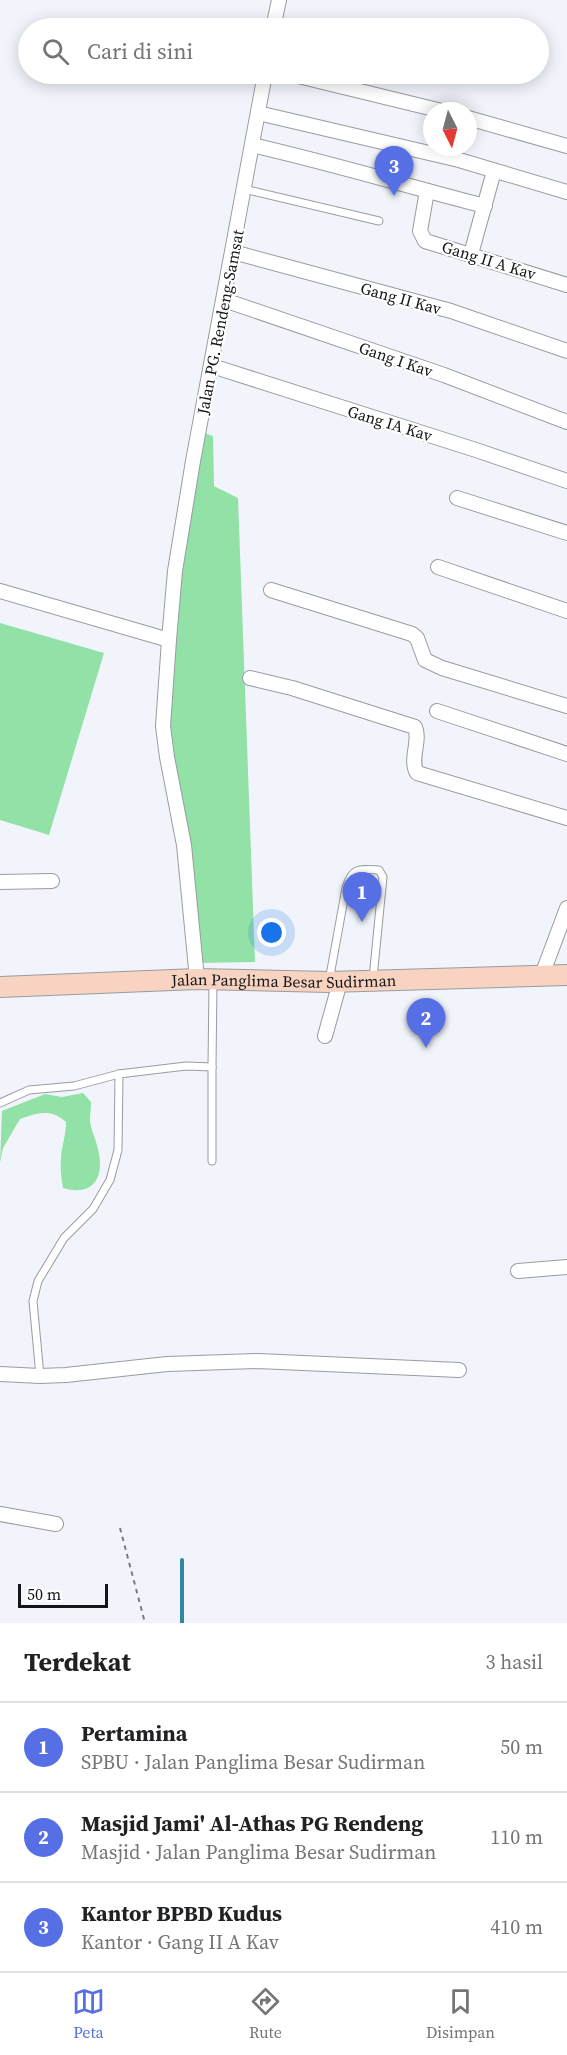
<!DOCTYPE html>
<html lang="id">
<head>
<meta charset="utf-8">
<style>
  body { margin:0; font-family:"Source Serif 4",serif; background:#f6f6f6; color:#202124 }
  .compass { position:absolute; left:423px; top:102px; width:54px; height:54px; border-radius:50%; background:#fff; box-shadow:0 3px 15px #0003; rotate:174deg }
  .scale { position:absolute; left:18px; bottom:15px; width:90px; box-sizing:border-box; padding-left:6px; border:3px solid #141517; border-top:0; font-size:16px; line-height:21px; white-space:nowrap; color:#141517; -webkit-text-stroke:4px #fff; paint-order:stroke }
  .you { position:absolute; left:272px; top:933px; width:21px; height:21px; margin:-15px; border:4px solid #fff; border-radius:50%; background:#1a73e8; box-shadow:0 0 0 9px #1a73e833 }
  .badge { display:grid; place-items:center; width:39px; height:39px; border-radius:50%; background:#576fe5; color:#fff; font-size:20px; font-weight:700 }
  .pin { position:absolute; translate:-50% -50px; filter:drop-shadow(0 2px 3px #0008) }
  .pin::after { content:''; position:absolute; top:32px; width:21px; height:18px; background:inherit; clip-path:polygon(0 0,100% 0,50% 100%) }
  .list { margin:0; padding:0; list-style:none }
  h2 { display:flex; justify-content:space-between; align-items:center; height:78px; margin:0; padding:0 24px; font-size:26px }
  h2 small { font-size:20px; font-weight:400; color:#757577 }
  .list li { display:grid; grid-template-columns:39px 1fr auto; gap:18px; align-items:center; box-sizing:border-box; height:90px; padding:0 24px; border-top:2px solid #e0e0e0 }
  .list b { display:block; font-size:22px; white-space:nowrap }
  .list p { margin:0; font-size:20px; white-space:nowrap; color:#757577 }
  .list em { font-size:20px; font-style:normal; color:#757577 }
  .icon { flex:none; width:33px; height:33px; fill:none; stroke:currentColor; stroke-width:2; stroke-linecap:round; stroke-linejoin:round }
  .map { position:relative; flex:none; width:567px; height:1623px; overflow:hidden }
  .search { position:absolute; background:#fff; box-shadow:0 3px 15px #0003; left:18px; right:18px; top:18px; height:66px; display:flex; align-items:center; gap:15px; box-sizing:border-box; padding:0 21px; border-radius:33px; color:#757577; font-size:22px }
  .sheet { height:348px; background:#fff }
  nav { display:flex; justify-content:space-around; align-items:center; box-sizing:border-box; height:84px; border-top:2px solid #e0e0e0; background:#fff; font-size:16px; color:#757577 }
  nav a { display:grid; justify-items:center; gap:3px }
  nav .on { color:#576fe5 }
  .map>svg:first-child { display:block }
</style>
</head>
<body>
<div class="map">
<svg width="567" height="1623" viewBox="0 0 567 1623">
  <rect width="100%" height="100%" fill="#f1f5fb"/>
  <g fill="#92e1a7">
    <polygon points="199,431 213,436 214,486 238,498 255,962 195,963 167,757 169,640"/>
    <polygon points="0,623 104,653 49,835 0,820"/>
    <path d="M 83,1093 L 91,1102 C 91,1108 90,1115 90,1121 C 91,1130 96,1140 98,1149 C 105,1177 94,1197 63,1188 C 61,1177 60,1168 61,1157 C 62,1145 66,1135 66,1122 C 51,1108 37,1113 20,1119 L 3,1148 L 0,1163 L 2,1111 L 45,1094 L 62,1097 Z"/>
  </g>
  <g fill="none" stroke-linecap="round" stroke-linejoin="round">
    <polyline stroke="#2f87a0" stroke-width="4" points="182,1623 182,1560"/>
    <g stroke="#989ca1" stroke-width="9">
      <g id="service">
        <polyline points="244,189 379,221"/>
        <path d="M 329,981 L 346,888 C 352,867 359,869 379,870 L 383,877 L 373,978"/>
        <polyline points="0,1103 29,1090 74,1086 119,1074 186,1066 212,1067 213,982"/>
        <polyline points="212,1161 212,1067"/>
        <polyline points="40,1376 33,1301 38,1281 64,1238 93,1209 110,1180 118,1150 119,1074"/>
      </g>
    </g>
    <g stroke="#989ca1" stroke-width="16">
      <g id="minor">
        <polyline points="273,28 279,0"/>
        <polyline points="290,74 442,111"/>
        <polyline points="258,113 459,160 567,192"/>
        <polyline points="468,118 567,146"/>
        <path d="M 252,145 C 331,163 407,186 485,206"/>
        <polyline points="427,191 420,231 425,241 567,285"/>
        <polyline points="233,252 451,311 567,351"/>
        <polyline points="471,254 494,171"/>
        <polyline points="224,300 444,375 567,422"/>
        <polyline points="212,366 476,450 567,481"/>
        <polyline points="457,498 567,533"/>
        <polyline points="438,567 567,611"/>
        <polyline points="271,590 412,634 417,638 425,660 442,668 567,706"/>
        <polyline points="0,591 169,640"/>
        <path d="M 250,678 L 292,688 L 415,727 C 421,741 409,759 417,773 L 567,818"/>
        <polyline points="437,711 567,754"/>
        <polyline points="0,882 52,881"/>
        <polyline points="542,975 567,908"/>
        <polyline points="197,979 184,845 167,757 163,726 169,640 175,571 193,461 265,74"/>
        <polyline points="325,1036 340,982"/>
        <polyline points="518,1271 567,1267"/>
        <polyline points="0,1374 40,1376 66,1375 167,1364 258,1361 459,1370"/>
        <polyline points="0,1514 56,1524"/>
      </g>
    </g>
    <g stroke="#989ca1" stroke-width="22">
      <g id="secondary">
        <path id="s1" d="M 0,987 L 197,979 L 329,982 L 567,975"/>
      </g>
    </g>
    <polyline stroke="#787a7e" stroke-width="2" stroke-dasharray="4.5 4.5" stroke-linecap="butt" points="120,1528 145,1623"/>
    <use href="#service" stroke="#fff" stroke-width="7"/>
    <use href="#minor" stroke="#fff" stroke-width="14"/>
    <use href="#secondary" stroke="#f8d3c1" stroke-width="20"/>
  </g>
  <g text-anchor="middle" stroke-width="4.5" stroke-linejoin="round" paint-order="stroke">
    <g font-size="16" fill="#141517" stroke="#fff">
      <text transform="translate(489 260) rotate(17)" y="6">Gang II A Kav</text>
      <text transform="translate(401 298) rotate(15)" y="6">Gang II Kav</text>
      <text transform="translate(220 322) rotate(-79)" y="6">Jalan PG. Rendeng-Samsat</text>
      <text transform="translate(396 359) rotate(19)" y="6">Gang I Kav</text>
      <text transform="translate(390 423) rotate(17)" y="6">Gang IA Kav</text>
      <text dy="6" stroke="none"><textPath href="#s1" startOffset="284">Jalan Panglima Besar Sudirman</textPath></text>
    </g>
  </g>
</svg>
<svg class="compass" viewBox="-18 -18 36 36"><path d="M0-13l5 13h-10z" fill="#e53935"/><path d="M0 13l5-13h-10z" fill="#757577"/></svg>
<div class="scale">50 m</div>
<div class="you"></div>
<div class="pin badge" style="left:362px;top:922px">1</div>
<div class="pin badge" style="left:426px;top:1048px">2</div>
<div class="pin badge" style="left:394px;top:196px">3</div>
<div class="search"><svg class="icon" aria-label="search" viewBox="0 0 24 24"><circle cx="10" cy="10" r="6"/><path d="M15 15l6 6"/></svg>Cari di sini</div>
</div>
<section class="sheet">
<h2>Terdekat<small>3 hasil</small></h2>
<ul class="list">
<li><span class="badge">1</span><div><b>Pertamina</b><p>SPBU · Jalan Panglima Besar Sudirman</p></div><em>50 m</em></li>
<li><span class="badge">2</span><div><b>Masjid Jami' Al-Athas PG Rendeng</b><p>Masjid · Jalan Panglima Besar Sudirman</p></div><em>110 m</em></li>
<li><span class="badge">3</span><div><b>Kantor BPBD Kudus</b><p>Kantor · Gang II A Kav</p></div><em>410 m</em></li>
</ul>
</section>
<nav>
<a class="on"><svg class="icon" aria-label="map" viewBox="0 0 24 24"><path d="M3 6l6-2 6 2 6-2v14l-6 2-6-2-6 2zM9 4v14M15 6v14"/></svg>Peta</a>
<a><svg class="icon" aria-label="directions" viewBox="0 0 24 24"><path d="M12 3l9 9-9 9-9-9zM9 14v-3h6M13 9l2 2-2 2"/></svg>Rute</a>
<a><svg class="icon" aria-label="saved" viewBox="0 0 24 24"><path d="M7 4h10v16l-5-4-5 4z"/></svg>Disimpan</a>
</nav>
</body>
</html>
